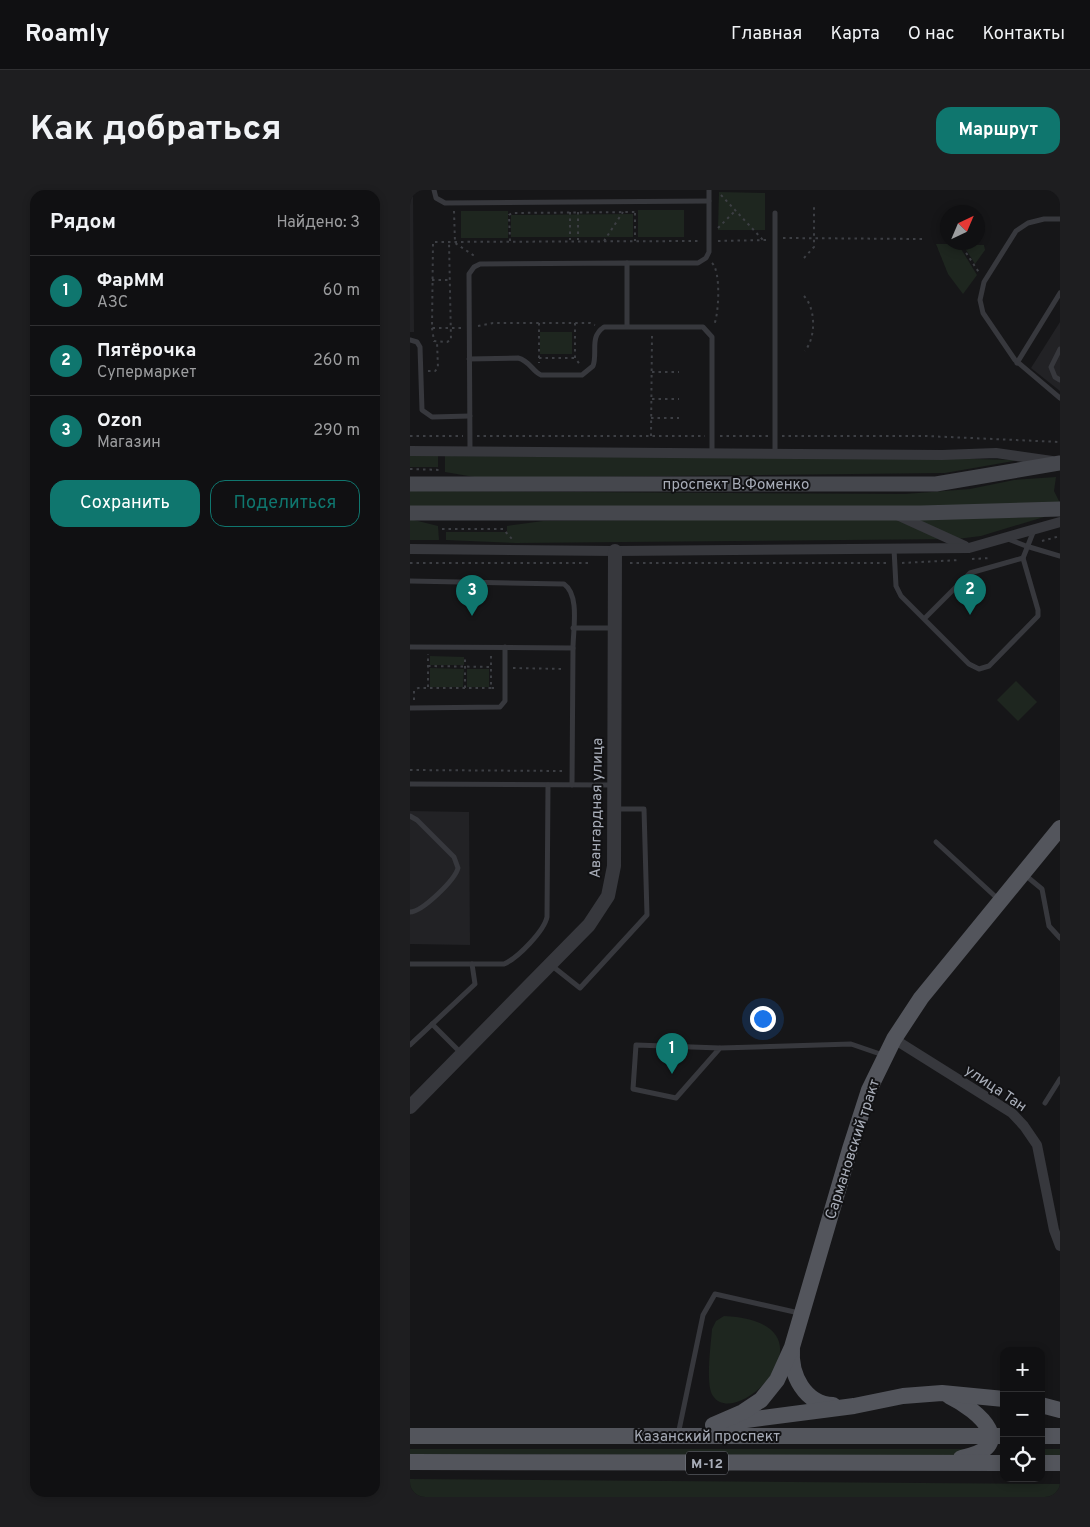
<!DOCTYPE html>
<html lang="ru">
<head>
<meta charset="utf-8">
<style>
  body { margin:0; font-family:Overpass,sans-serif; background:#1e1e20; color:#f1f3f6 }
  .controls { position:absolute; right:15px; bottom:15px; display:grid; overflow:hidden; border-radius:10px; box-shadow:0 2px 8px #0003 }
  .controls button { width:45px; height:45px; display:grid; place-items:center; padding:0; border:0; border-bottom:1px solid #303032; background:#101012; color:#f1f3f6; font:25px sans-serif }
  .compass { position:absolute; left:530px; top:15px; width:45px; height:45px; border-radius:50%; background:#101012; box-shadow:0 2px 8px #0003; rotate:44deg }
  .you { position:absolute; left:352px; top:828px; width:18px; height:18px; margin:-12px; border:4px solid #fff; border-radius:50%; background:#1a73e8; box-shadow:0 0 0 8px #1a73e833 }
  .badge { display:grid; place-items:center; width:32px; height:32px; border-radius:50%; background:#0f766e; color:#fff; font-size:16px; font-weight:700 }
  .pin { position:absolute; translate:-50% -41px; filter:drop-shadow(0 1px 2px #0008) }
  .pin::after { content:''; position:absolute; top:26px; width:18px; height:15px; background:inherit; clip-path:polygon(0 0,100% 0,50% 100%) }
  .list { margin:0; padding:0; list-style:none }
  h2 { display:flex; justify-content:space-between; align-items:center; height:65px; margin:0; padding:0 20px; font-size:21px }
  h2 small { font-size:16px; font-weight:400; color:#9c9d9f }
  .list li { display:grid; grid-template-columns:32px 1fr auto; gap:15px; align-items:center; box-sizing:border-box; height:70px; padding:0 20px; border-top:1px solid #303032 }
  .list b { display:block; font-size:19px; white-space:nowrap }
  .list p { margin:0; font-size:16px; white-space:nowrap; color:#9c9d9f }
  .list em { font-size:16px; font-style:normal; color:#9c9d9f }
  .actions { display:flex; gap:10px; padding:15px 20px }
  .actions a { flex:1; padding:11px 0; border:1px solid #0f766e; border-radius:15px; text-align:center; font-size:18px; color:#0f766e }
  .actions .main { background:#0f766e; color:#fff }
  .icon { flex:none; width:28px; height:28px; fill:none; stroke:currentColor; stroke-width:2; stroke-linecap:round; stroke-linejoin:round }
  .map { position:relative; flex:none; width:650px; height:1307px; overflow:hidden; border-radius:15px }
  header { display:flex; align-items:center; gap:30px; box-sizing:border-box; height:70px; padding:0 25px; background:#101012; border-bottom:1px solid #303032 }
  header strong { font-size:24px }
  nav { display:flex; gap:28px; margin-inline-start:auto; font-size:18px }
  .intro { display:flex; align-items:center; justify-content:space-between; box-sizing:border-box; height:120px; padding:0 30px }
  h1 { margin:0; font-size:35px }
  .button { padding:12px 22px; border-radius:15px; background:#0f766e; color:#fff; font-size:18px; font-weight:700 }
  main { display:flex; gap:30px; padding:0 30px }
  aside { flex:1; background:#101012; border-radius:15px; box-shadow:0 2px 8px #0003 }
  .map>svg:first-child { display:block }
</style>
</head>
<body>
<header>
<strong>Roamly</strong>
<nav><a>Главная</a><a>Карта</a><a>О нас</a><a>Контакты</a></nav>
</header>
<div class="intro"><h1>Как добраться</h1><a class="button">Маршрут</a></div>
<main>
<aside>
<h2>Рядом<small>Найдено: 3</small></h2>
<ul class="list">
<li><span class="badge">1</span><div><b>ФарММ</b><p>АЗС</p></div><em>60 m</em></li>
<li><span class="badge">2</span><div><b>Пятёрочка</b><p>Супермаркет</p></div><em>260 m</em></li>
<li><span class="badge">3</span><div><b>Ozon</b><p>Магазин</p></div><em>290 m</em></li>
</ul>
<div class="actions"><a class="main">Сохранить</a><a>Поделиться</a></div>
</aside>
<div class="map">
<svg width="650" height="1307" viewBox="0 0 650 1307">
  <rect width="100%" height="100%" fill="#161618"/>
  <g fill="#222225">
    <polygon points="0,1 3,1 4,142 0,142"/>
    <polygon points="650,132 650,201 621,178"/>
    <polygon points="0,621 59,622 60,755 0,754"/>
  </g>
  <g fill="#1e261f">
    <polygon points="309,2 355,3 355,40 308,40"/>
    <polygon points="274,20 274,47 228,47 228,20"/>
    <rect x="51" y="21" width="47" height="27"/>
    <polygon points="223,24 223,47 101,47 101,25"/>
    <polygon points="526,54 548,54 567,85 553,104 538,84"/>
    <polygon points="553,55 574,55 575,60 565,74"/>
    <rect x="130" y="142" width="32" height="22"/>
    <polygon points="28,265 28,277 0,277 0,266"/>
    <polygon points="35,266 480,267 610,270 535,283 70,288 35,282"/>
    <polygon points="646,287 644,301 650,313 525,320 0,316 0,301 495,304 560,299 604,290"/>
    <polygon points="634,327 571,346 547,349 106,353 36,350 36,342 97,342 97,336 133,331"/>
    <polygon points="0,329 28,336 29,350 0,350"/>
    <polygon points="20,466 54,467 54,475 20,475"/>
    <polygon points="20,478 54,479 53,497 20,497"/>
    <rect x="57" y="479" width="22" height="18"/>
    <polygon points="606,491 627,512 608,531 587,510"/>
    <path d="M 314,1126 C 434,1132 328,1243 303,1206 C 295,1195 301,1154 302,1139 L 306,1131 Z"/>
    <polygon points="0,1259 557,1259 546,1266 0,1264"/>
    <rect x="631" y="1259" width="19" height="7"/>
    <polygon points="0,1289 650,1294 650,1307 0,1307"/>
  </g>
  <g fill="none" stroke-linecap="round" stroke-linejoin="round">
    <g stroke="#3d3f44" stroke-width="2" stroke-dasharray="2.5 4" stroke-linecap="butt">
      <polyline points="311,5 353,50"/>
      <polyline points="44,21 45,53 66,67"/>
      <polyline points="160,22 160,50"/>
      <polyline points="168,22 168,50"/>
      <polyline points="225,23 225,51"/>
      <polyline points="308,38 326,20"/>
      <polyline points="373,48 512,49"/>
      <polyline points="100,51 99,25 102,23 225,22"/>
      <polyline points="194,51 213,22"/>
      <polyline points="308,51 358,50"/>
      <polyline points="549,52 570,84"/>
      <polyline points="394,68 404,57 404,16"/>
      <path d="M 302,73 C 311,81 309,124 304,135"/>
      <polyline points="22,90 39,90"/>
      <path d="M 394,106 C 406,119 406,147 395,161"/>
      <polyline points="129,133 129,173"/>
      <polyline points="165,133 165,168 171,176"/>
      <polyline points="68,136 83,133 180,133 185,135"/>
      <polyline points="22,138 24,151 37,152 41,150 39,51"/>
      <polyline points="51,138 22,138 23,52 291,51"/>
      <polyline points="129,168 164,168"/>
      <polyline points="18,181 25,181 28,178 27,152"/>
      <polyline points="242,182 269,182"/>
      <polyline points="242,209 269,209"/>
      <polyline points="241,228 269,228"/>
      <polyline points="0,246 53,246"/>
      <polyline points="67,246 295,246"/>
      <polyline points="241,246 242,146"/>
      <polyline points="310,246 358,246"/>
      <polyline points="372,246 516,246 650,252"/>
      <polyline points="0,279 32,280"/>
      <polyline points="32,339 93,339 102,349"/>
      <polyline points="632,351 650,346"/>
      <polyline points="562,369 580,368"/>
      <polyline points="0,373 180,373"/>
      <polyline points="220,373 478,373"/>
      <polyline points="492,373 550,370"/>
      <polyline points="81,466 81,498 86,498"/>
      <polyline points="18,476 81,477"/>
      <polyline points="103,478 155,479"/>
      <polyline points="18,497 18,464"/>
      <polyline points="55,498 55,466"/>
      <polyline points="4,510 4,501 8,498 81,498"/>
      <polyline points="0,580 155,581"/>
    </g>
    <g stroke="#37383d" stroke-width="5">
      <polyline points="24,0 26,8 35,13 299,11"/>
      <polyline points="365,23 365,263"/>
      <polyline points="650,29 634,29 618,33 606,41 574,92 570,110 573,123 605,170 650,208"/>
      <polyline points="217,73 288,73 296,68 299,62 299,0"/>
      <polyline points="0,150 7,152 10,157 12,220 22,227 60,226"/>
      <polyline points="650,159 641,177 645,187 650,190"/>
      <path d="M 59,169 L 108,168 C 120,171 122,181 131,185 L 172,185 L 183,176 C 188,162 179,147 194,137 L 293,137 L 302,147 L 302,262"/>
      <polyline points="607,173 650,103"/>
      <polyline points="60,261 59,84 64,77 70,74 217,73 217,136"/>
      <polyline points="598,349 616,356 650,366"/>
      <polyline points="484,359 486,396 491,406 559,474 569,479 579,476 628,426 628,420 613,368 560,383 514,429"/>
      <polyline points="613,368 624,340"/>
      <path d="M 0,391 L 154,394 C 170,405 163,440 163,458 L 0,457"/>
      <polyline points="163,438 202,438"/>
      <polyline points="0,518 90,517 95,511 95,457"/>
      <polyline points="0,594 202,595"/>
      <polyline points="162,595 163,458"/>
      <path d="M 0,626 L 7,630 L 44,667 L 48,678 C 45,690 12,722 0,722"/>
      <polyline points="526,652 588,709"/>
      <polyline points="615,685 632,699 639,736 650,748"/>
      <path d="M 0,774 L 94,774 C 108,768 134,741 137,727 L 138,595"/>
      <polyline points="141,775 170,798 237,725 234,619 205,619"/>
      <polyline points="22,834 52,864"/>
      <polyline points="0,855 65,794 62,774"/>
      <polyline points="310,858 266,908 223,899 226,855 310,858 441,854 473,865"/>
      <polyline points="635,913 650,889"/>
      <polyline points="269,1240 293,1125 305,1104 389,1123"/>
    </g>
    <g stroke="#37383d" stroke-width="10">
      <polyline points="0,261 532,265 586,263 642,271"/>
      <polyline points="487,325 555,356"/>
      <polyline points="0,359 205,361 559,358 650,332"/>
      <polyline points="484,849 602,923 614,936 627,955 644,1040 650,1056"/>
    </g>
    <polyline stroke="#37383d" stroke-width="14" points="0,917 179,735 198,706 204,676 205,361"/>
    <g stroke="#45474d" stroke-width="15">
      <polyline points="0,294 526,294 650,273"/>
      <polyline points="0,323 511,323 650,319"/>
    </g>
    <g stroke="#53555c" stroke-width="16">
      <path d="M 382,1159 C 380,1185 395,1214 423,1215"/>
      <path d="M 539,1206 C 570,1221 609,1257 551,1268"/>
      <polyline points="631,1215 650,1220"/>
      <polyline points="321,1232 444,1216 493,1206 532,1203 594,1209"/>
      <polyline points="303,1235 333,1222 351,1210 367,1190 382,1157 440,959 459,900 484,849 511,808 650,638"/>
      <polyline points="0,1246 594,1246"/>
      <polyline points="631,1246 650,1246"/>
      <polyline points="0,1272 594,1273"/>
      <polyline points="631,1273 650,1273"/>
    </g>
  </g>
  <g text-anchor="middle" stroke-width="4" stroke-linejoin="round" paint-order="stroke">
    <rect fill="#111113" stroke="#7b7e86" stroke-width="1" x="276" y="1261.5" width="42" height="23" rx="4"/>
    <g font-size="14" font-weight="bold" fill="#a8adb8">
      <text x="297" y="1278">М-12</text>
    </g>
    <g font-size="15" fill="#a8adb8" stroke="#111113">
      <text x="326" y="299">проспект В.Фоменко</text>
      <text transform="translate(186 618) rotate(-89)" y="5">Авангардная улица</text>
      <text transform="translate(586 898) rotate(34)" y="5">улица Тан</text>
      <text transform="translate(442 959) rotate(-72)" y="5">Сармановский тракт</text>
      <text x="297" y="1251">Казанский проспект</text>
    </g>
  </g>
</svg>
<div class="controls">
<button>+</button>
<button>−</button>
<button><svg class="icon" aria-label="locate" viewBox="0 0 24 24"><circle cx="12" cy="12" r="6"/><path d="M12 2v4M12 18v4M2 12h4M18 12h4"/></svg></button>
</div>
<svg class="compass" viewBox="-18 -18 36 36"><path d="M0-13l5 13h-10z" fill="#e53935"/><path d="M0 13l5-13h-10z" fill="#9c9d9f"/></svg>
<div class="you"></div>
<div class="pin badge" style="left:262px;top:884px">1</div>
<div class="pin badge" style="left:560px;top:425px">2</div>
<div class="pin badge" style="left:62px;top:426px">3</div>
</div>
</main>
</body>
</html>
